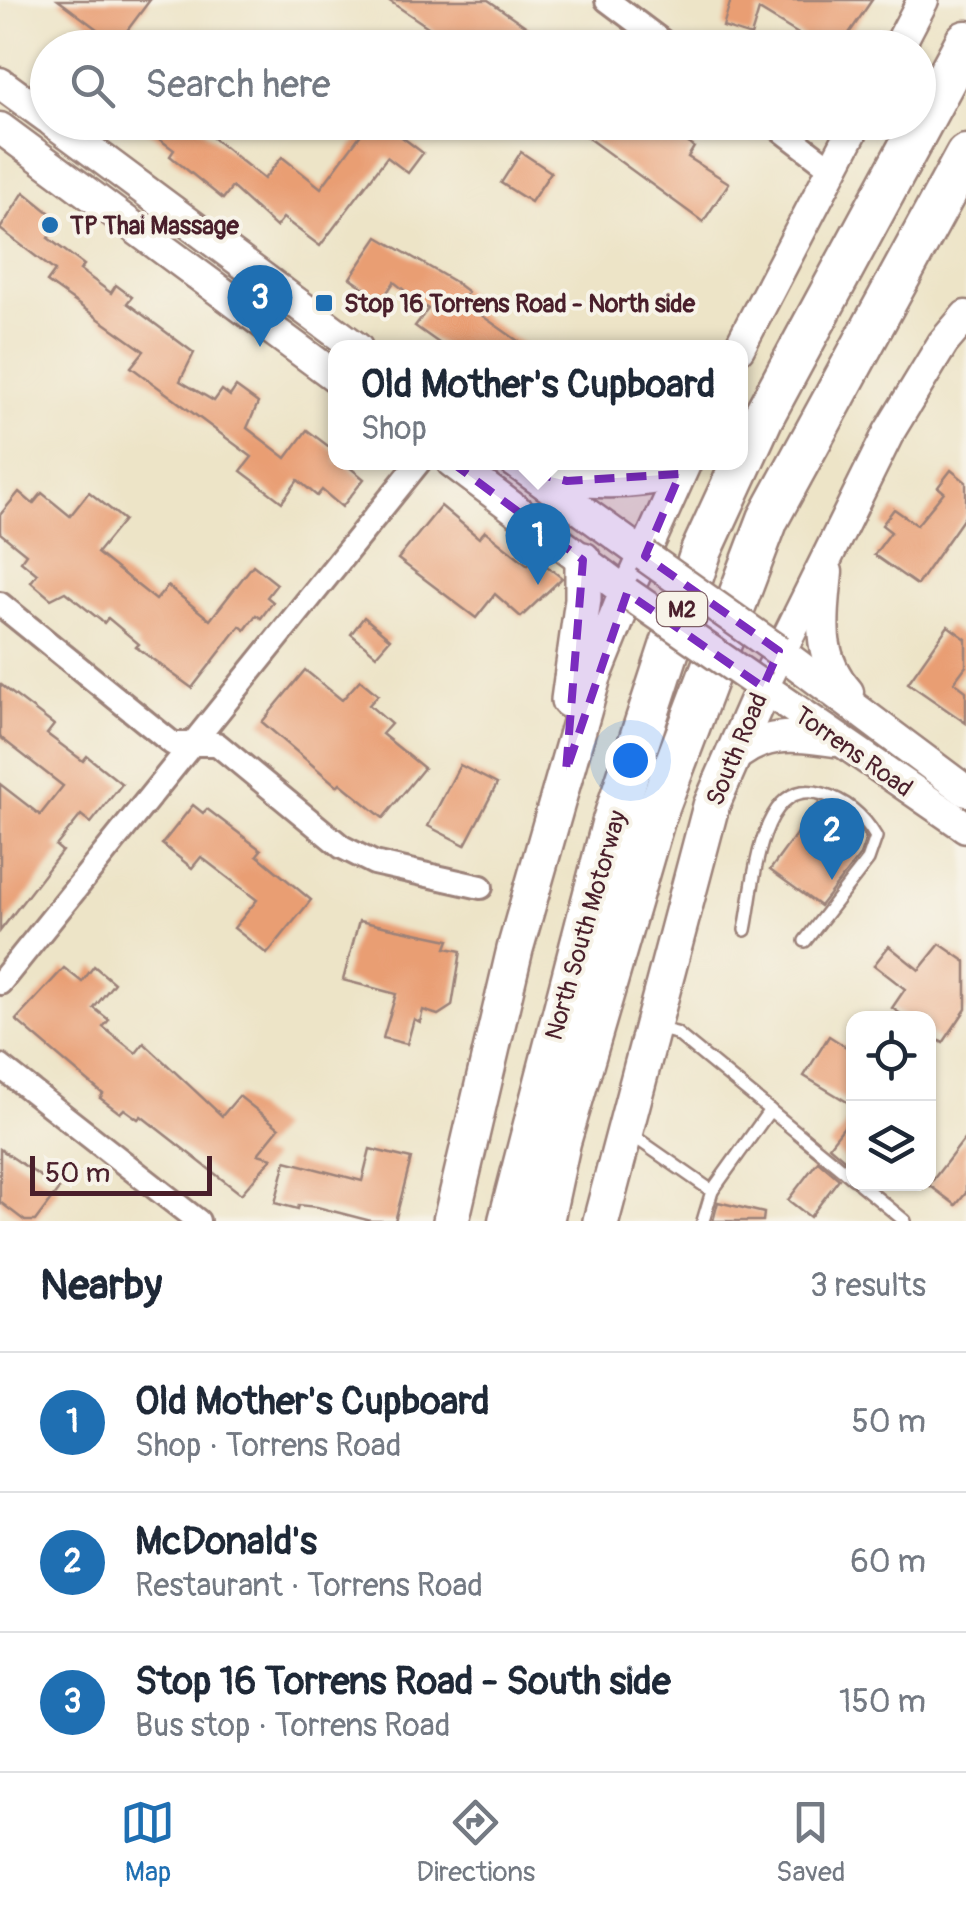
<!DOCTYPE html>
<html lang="en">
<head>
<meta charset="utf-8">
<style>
  body { margin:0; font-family:Pangolin,sans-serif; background:#f2f2f3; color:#1f2937 }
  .controls { position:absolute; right:30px; bottom:30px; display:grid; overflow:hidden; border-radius:20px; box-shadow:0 2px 8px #0004 }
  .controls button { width:90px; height:90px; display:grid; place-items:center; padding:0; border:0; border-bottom:2px solid #e0e1e3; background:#fff; color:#1f2937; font:50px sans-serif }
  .scale { position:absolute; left:30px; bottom:25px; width:182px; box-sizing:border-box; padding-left:10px; border:5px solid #4a1f2b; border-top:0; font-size:28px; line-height:35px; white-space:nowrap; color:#4a1f2b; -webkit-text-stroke:8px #f7f3e8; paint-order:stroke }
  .you { position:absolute; left:630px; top:760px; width:35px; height:35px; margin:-25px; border:8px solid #fff; border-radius:50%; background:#1a73e8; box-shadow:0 0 0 15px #1a73e833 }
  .badge { display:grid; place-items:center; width:65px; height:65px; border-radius:50%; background:#1f6fb2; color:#fff; font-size:32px; font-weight:700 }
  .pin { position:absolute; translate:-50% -82px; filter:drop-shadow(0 2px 5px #0008) }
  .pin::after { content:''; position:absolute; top:52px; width:35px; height:30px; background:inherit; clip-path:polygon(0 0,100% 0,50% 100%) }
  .popup { position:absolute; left:328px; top:340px; width:420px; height:130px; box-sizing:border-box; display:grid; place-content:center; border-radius:20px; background:#fff; filter:drop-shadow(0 2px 8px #0005); font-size:32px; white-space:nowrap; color:#747a83 }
  .popup b { font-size:38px; color:#1f2937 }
  .popup::after { content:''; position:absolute; left:50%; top:100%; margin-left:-20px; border:20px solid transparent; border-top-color:#fff }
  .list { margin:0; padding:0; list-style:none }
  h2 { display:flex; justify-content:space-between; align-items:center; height:130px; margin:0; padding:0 40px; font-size:42px }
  h2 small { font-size:32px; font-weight:400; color:#747a83 }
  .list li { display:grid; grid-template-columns:65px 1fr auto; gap:30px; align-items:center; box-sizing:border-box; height:140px; padding:0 40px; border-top:2px solid #e0e1e3 }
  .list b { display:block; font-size:38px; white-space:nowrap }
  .list p { margin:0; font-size:32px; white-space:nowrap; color:#747a83 }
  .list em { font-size:32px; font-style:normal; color:#747a83 }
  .icon { flex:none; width:55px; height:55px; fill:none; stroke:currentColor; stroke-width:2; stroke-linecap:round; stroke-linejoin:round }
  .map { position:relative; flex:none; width:966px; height:1221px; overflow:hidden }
  .search { position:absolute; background:#fff; box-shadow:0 2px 8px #0004; left:30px; right:30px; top:30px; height:110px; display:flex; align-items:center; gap:25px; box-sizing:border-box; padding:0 35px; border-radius:55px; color:#747a83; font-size:38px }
  .sheet { height:550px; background:#fff }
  nav { display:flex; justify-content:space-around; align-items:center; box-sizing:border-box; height:140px; border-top:2px solid #e0e1e3; background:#fff; font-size:28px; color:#747a83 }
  nav a { display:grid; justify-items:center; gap:5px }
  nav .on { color:#1f6fb2 }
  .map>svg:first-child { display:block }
</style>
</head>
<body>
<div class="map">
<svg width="966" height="1221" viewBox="0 0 966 1221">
  <rect width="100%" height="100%" fill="#f7f3e8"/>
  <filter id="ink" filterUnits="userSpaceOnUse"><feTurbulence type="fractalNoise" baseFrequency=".01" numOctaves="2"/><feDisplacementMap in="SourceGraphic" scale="20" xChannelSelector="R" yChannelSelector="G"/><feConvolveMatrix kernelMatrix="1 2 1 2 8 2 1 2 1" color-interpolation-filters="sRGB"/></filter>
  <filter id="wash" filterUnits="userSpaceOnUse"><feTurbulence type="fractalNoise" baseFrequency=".0048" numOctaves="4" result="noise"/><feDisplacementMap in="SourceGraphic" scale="40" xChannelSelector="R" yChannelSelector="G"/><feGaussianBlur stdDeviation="2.25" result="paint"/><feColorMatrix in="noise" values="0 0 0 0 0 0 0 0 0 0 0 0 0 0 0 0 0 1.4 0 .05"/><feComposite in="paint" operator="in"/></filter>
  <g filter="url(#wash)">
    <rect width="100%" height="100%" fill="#ede4c7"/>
    <g id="blocks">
      <g fill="#e99e73">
        <polygon points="58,0 150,0 117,44"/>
        <polygon points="388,0 488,0 557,48 440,48 446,39"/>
        <polygon points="731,0 872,0 839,48 797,48 805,38 759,10 751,36 723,27"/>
        <polygon points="136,122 193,122 264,179 282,157 321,188 370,122 382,122 423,153 408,173 387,157 320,246 283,218 276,227 232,187 223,199 170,156 174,150"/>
        <polygon points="566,122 659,122 694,147 688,157 729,183 703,222"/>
        <polygon points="521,152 551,172 531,202 501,183"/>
        <polygon points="24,192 61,222 48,238 84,265 80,270 111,293 116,285 132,297 127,303 194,353 180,381 214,401 222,390 230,396 236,387 258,403 247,428 286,458 307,430 336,452 336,462 343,462 364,479 342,507 322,490 317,496 298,480 282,502 241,471 252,457 131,367 144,351 47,282 55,271 0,229"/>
        <polygon points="378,237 455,282 468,292 461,301 528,348 446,348 415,326 428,309 394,282 382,300 350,278"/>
        <polygon points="951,470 966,482 966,515 917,585 874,555 891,532 882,525 894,509 917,525 944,492 938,487"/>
        <polygon points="19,492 33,504 42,493 70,516 89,492 124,520 97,553 156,600 168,586 210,620 253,565 277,584 267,597 273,602 261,618 256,615 245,630 240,626 192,688 136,647 139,644 108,618 104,623 65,592 51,599 31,582 37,574 21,561 26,554 0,533 0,515"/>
        <polygon points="441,506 479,538 485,531 528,565 535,557 562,578 521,617 495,594 476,618 398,559"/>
        <polygon points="364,617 390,639 376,655 351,634"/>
        <polygon points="948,626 966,639 966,666 954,682 966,691 966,723 908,683"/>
        <polygon points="305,670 342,700 360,680 378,695 369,705 391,724 382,734 424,768 383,818 340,783 337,786 262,722"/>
        <polygon points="0,684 54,725 47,734 83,761 87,756 122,784 91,823 81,815 56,846 62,851 0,931 0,784 40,815 63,786 0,737"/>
        <polygon points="460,765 497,784 465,845 428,826"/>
        <polygon points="819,803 859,828 866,838 860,855 820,906 770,870"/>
        <polygon points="193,805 203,813 207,809 261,850 257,855 311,900 267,954 234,928 257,900 201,857 192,868 162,844"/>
        <polygon points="359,921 449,940 446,948 461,951 452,1006 438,1015 423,1010 420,1022 414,1019 407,1044 383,1038 396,994 343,980"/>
        <polygon points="940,944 966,962 966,1009 943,1043 928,1033 928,1018 907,1018 892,1008 905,989 874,965 889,946 919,970"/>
        <polygon points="94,966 114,983 94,1008 109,1020 103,1027 136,1053 144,1043 222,1116 239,1096 279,1128 258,1154 272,1158 241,1194 141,1116 138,1119 124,1109 120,1113 100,1098 103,1094 16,1020 64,968 82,982"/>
        <polygon points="829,1036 854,1052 854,1106 804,1076"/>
        <polygon points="854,1114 854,1159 850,1164 829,1146"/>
        <polygon points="966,1137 966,1193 956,1205 929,1185"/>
        <polygon points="0,1149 59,1189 35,1221 25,1221 0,1202"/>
        <polygon points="370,1149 411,1159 395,1221 371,1221 317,1207 299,1205 298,1209 275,1203 286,1161 362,1181"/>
        <polygon points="818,1161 839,1179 810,1217 788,1200"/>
        <polygon points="718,1202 764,1213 763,1221 713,1221"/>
      </g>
    </g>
  </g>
  <g filter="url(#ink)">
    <use href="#blocks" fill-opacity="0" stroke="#9c8279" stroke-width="2.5"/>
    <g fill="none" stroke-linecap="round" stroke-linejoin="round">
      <g stroke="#9c8279" stroke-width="16">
        <g id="service">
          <path d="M 745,930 C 754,888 758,774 823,794 C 847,801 863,815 876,837 L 868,860 L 805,941"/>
          <polyline points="656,1028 676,1033 854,1179"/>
          <polyline points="629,1133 712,1191 703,1221"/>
          <polyline points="860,1184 905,1221"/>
          <polyline points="712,1191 770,1110"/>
        </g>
      </g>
      <g stroke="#9c8279" stroke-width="28">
        <g id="minor">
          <polyline points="607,0 671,48"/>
          <polyline points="771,122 831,168"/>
          <polyline points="0,604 173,744 217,744 342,847 374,863 481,887"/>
          <polyline points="0,983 419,462"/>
          <polyline points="0,1066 198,1221"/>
        </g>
      </g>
      <g stroke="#9c8279" stroke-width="35">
        <g id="secondary">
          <polyline points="898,48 923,0"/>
          <polyline points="0,83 48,118"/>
          <polyline points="53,122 357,348"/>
          <polyline points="0,128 336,377"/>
          <polyline points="966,316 943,343 889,432 763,687 966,827"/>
          <polyline points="739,348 857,122"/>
          <polyline points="452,462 627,593 686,462"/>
          <polyline points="515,462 645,556"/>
          <path d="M 539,474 C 588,486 632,484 680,474"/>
          <path d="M 827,572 C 823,618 815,655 848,692"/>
          <polyline points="779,651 966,791"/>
          <path d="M 729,762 C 762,731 791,735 834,741"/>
        </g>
      </g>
      <g stroke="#9c8279" stroke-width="40">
        <g id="primary">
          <polyline points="569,700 583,599 583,560"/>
          <polyline points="451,1221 515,949 593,677 627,593"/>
          <polyline points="601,1221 711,806 763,687"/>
        </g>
      </g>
      <g stroke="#9c8279" stroke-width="45">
        <g id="motorway">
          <polyline points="509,1221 612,824 701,552 763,417 966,41"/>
          <polyline points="543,1221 560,1142 655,817 768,519 966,155"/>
        </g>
      </g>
      <use href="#service" stroke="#fff" stroke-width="11"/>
      <use href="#minor" stroke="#fff" stroke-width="22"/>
      <use href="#secondary" stroke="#fff" stroke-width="30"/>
      <use href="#primary" stroke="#fff" stroke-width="35"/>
      <use href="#motorway" stroke="#fff" stroke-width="40"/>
      <g stroke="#9c8279" stroke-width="35" stroke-linecap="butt">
        <g id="secondary-bridge">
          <polyline points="645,556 779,651"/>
          <polyline points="627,593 763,687"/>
        </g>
      </g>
      <use href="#secondary-bridge" stroke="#fff" stroke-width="30"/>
    </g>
  </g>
  <path fill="#7b2cbf" fill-opacity="0.2" stroke="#7b2cbf" stroke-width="8" stroke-dasharray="20 12" stroke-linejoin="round" d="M 453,418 L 526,471 L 567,481 L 680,474 L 645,556 L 779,651 L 763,687 L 627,593 L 566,771 L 583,560 L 431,447 Z"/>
  <g fill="#1f6fb2" stroke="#f7f3e8" stroke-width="4">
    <circle cx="50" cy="225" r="10"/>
    <rect x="314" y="293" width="20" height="20" rx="5"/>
  </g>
  <g text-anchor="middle" stroke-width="8" stroke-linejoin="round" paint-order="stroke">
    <rect fill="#f7f3e8" stroke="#7e5f64" stroke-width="2.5" x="657" y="592" width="50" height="34" rx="8"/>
    <g font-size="22" font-weight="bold" fill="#4a1f2b">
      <text x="682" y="617">M2</text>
    </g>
    <g font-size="25" font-weight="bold" fill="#4a1f2b" stroke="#f7f3e8" text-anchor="start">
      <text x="70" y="234">TP Thai Massage</text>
      <text x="344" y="312">Stop 16 Torrens Road - North side</text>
    </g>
    <g font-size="25" fill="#4a1f2b" stroke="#f7f3e8">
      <text transform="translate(736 749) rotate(-67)" y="9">South Road</text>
      <text transform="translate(854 751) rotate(35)" y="9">Torrens Road</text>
      <text transform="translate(585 925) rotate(-74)" y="9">North South Motorway</text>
    </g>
  </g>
</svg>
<div class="controls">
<button><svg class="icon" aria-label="locate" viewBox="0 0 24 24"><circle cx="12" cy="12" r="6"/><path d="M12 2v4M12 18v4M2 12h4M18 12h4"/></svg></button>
<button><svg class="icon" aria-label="layers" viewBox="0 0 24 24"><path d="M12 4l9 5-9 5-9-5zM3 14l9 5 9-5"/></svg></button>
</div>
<div class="scale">50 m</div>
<div class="you"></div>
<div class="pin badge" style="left:538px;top:585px">1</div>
<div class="popup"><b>Old Mother's Cupboard</b>Shop</div>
<div class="pin badge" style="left:832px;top:880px">2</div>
<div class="pin badge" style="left:260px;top:347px">3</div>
<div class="search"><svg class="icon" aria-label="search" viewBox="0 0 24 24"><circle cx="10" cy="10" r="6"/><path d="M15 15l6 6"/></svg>Search here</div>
</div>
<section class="sheet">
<h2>Nearby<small>3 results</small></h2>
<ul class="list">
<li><span class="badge">1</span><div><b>Old Mother's Cupboard</b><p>Shop · Torrens Road</p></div><em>50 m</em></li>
<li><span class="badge">2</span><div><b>McDonald's</b><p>Restaurant · Torrens Road</p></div><em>60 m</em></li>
<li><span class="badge">3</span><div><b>Stop 16 Torrens Road - South side</b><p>Bus stop · Torrens Road</p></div><em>150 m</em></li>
</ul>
</section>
<nav>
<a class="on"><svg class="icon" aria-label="map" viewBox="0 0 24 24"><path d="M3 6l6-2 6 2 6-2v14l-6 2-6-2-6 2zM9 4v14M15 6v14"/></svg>Map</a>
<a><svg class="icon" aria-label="directions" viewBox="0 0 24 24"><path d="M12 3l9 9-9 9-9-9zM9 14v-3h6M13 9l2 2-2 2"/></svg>Directions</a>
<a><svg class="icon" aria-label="saved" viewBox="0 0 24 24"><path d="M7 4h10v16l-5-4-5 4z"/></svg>Saved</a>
</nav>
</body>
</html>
